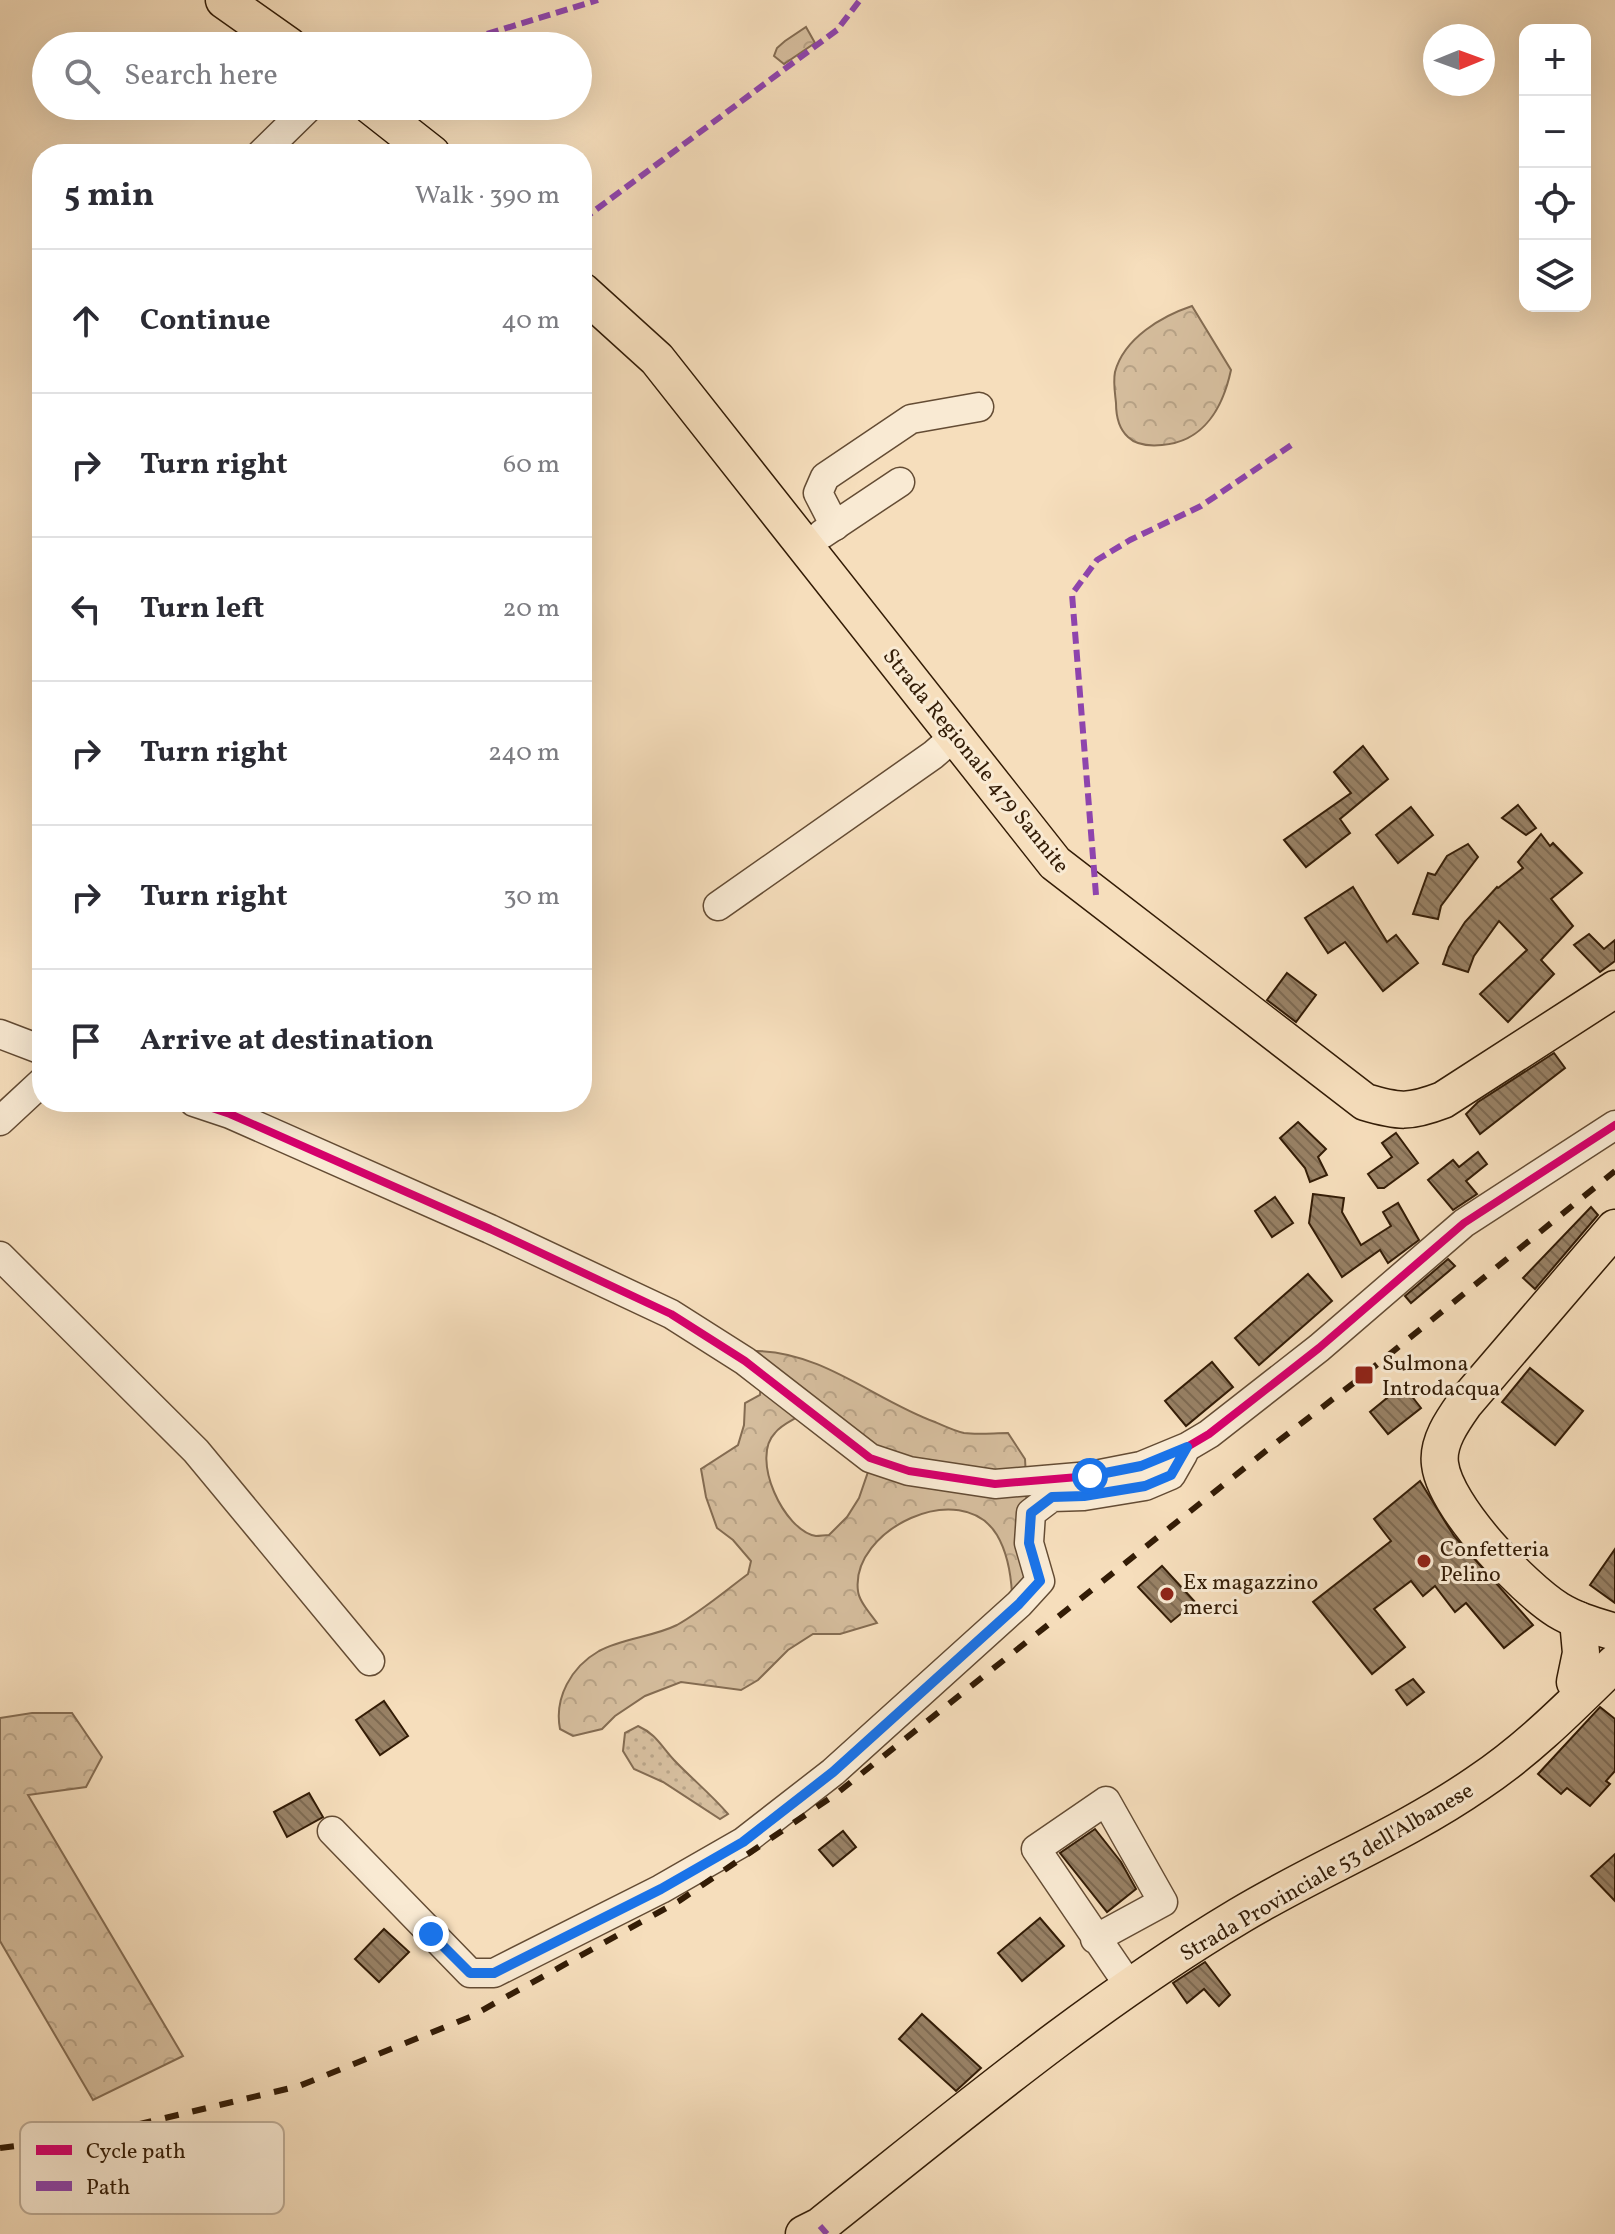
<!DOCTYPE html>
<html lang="en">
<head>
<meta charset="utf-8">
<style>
  body { margin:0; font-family:Vollkorn,serif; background:#f2f2f3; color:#2b2b33 }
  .controls { position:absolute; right:24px; top:24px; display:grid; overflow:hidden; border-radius:16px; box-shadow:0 8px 32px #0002 }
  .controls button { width:72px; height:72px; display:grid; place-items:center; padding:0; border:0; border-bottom:2px solid #e1e1e2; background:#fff; color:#2b2b33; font:40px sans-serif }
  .compass { position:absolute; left:1423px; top:24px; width:72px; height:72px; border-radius:50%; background:#fff; box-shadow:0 8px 32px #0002; rotate:89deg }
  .stop { position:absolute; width:24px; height:24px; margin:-18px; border:6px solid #1a73e8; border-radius:50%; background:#fff }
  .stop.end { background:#1a73e8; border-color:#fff; box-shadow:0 2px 8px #0008 }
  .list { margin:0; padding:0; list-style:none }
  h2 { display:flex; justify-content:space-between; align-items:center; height:104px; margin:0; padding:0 32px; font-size:34px }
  h2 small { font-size:26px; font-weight:400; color:#7c7c81 }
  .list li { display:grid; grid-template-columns:52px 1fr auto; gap:24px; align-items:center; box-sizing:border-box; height:144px; padding:0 32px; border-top:2px solid #e1e1e2 }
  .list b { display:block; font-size:30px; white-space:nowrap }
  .list em { font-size:26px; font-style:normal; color:#7c7c81 }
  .icon { flex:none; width:44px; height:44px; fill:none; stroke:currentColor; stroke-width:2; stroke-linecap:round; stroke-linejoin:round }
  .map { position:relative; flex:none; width:1615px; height:2234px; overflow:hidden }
  .search { position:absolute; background:#fff; box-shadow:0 8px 32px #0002; left:32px; top:32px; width:560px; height:88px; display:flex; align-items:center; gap:20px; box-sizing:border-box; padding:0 28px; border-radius:44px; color:#7c7c81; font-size:30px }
  .panel { position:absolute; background:#fff; box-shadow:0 8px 32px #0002; left:32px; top:144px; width:560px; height:968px; border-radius:32px }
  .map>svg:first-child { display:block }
</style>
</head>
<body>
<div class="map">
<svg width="1615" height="2234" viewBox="0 0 1615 2234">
  <defs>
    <pattern id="grass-dots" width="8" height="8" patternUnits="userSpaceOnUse" patternTransform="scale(2)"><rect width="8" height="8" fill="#d5bd9d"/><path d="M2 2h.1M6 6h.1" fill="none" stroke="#b7a286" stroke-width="1.8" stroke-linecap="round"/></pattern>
    <pattern id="forest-crowns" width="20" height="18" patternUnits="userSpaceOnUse" patternTransform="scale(2)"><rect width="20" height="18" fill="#d5bd9d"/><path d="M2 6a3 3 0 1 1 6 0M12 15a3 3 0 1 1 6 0" fill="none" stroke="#b7a286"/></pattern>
    <pattern id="building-back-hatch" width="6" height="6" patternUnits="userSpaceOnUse" patternTransform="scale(2)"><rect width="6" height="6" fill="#988165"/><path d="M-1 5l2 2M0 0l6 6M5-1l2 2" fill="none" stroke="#7d6951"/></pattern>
  </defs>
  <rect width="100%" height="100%" fill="#f6debc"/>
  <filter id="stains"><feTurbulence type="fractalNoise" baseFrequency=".0025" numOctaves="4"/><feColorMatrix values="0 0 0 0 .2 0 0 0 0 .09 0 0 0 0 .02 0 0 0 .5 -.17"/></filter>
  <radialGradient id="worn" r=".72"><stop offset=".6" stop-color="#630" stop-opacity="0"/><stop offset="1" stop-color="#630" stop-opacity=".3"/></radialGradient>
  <path fill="url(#grass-dots)" stroke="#846c52" stroke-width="2" d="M 638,1726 C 656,1734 661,1746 674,1760 C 692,1779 711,1794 728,1814 L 720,1819 L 663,1782 L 634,1769 L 623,1751 L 625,1733 Z"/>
  <g fill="url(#forest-crowns)" stroke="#846c52" stroke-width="2" fill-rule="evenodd">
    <polygon points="806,27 815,43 784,64 774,56 777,48 785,41"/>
    <path d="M 1192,306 L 1231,370 C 1223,407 1204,442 1162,445 C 1151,446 1137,446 1128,437 C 1118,428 1116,415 1116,403 C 1115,393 1113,382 1115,372 C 1124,338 1162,316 1192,306 Z"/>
    <path d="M 757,1351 C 823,1352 875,1400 935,1422 C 944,1426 955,1431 964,1433 C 978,1435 994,1433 1008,1433 L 1025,1459 L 1027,1494 L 1022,1519 L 1026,1578 L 1012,1594 C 1011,1575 1007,1552 997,1535 C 961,1476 850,1530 858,1591 C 859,1602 871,1614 877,1623 L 840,1634 L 813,1634 L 788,1650 L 758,1680 L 741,1690 L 681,1682 L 645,1696 L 615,1716 L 602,1729 L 573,1736 L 560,1729 C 554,1698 571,1667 599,1651 C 623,1638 653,1637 677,1625 C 702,1611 725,1591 748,1574 L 751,1561 L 733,1540 L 717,1528 L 706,1497 L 701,1469 L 738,1445 L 744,1425 L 745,1403 L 760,1395 L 761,1382 ZM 801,1415 L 870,1466 L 859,1498 L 847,1517 L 829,1535 C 825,1535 820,1536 816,1536 C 784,1531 750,1458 775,1433 C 781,1425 793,1420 801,1415 Z"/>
    <polygon points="32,1713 72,1713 102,1757 86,1787 28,1795 183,2056 93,2100 0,1941 0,1718"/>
  </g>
  <g fill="url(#building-back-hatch)" stroke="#331c06" stroke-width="2">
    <polygon points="1363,746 1388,779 1340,819 1350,833 1306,867 1284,840 1351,793 1334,772"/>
    <polygon points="1518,805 1536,828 1526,835 1502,818"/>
    <polygon points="1411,807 1433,835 1398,863 1376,835"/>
    <polygon points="1541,834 1550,846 1553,843 1582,873 1551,899 1573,926 1541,960 1554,974 1508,1022 1480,994 1527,950 1499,921 1474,956 1468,972 1443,964 1449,947 1465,922 1497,887 1498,888 1523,868 1518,862"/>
    <polygon points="1468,844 1478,857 1441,906 1438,919 1413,914 1428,873 1435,875 1447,856"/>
    <polygon points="1353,887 1387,942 1396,935 1418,963 1383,991 1345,942 1328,953 1305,918"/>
    <polygon points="1589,934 1604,949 1615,940 1615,961 1600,972 1574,945"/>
    <polygon points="1287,973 1316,995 1296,1022 1267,1000"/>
    <polygon points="1554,1053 1565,1068 1480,1134 1466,1114 1478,1102"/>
    <polygon points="1298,1122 1326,1149 1318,1157 1327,1175 1310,1182 1305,1168 1280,1138"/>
    <polygon points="1396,1133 1418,1163 1384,1188 1378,1188 1368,1174 1392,1157 1382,1143"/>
    <polygon points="1478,1152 1487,1164 1466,1181 1477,1194 1453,1210 1428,1180 1453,1160 1459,1167"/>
    <polygon points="1313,1194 1344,1198 1342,1212 1361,1245 1391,1226 1383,1212 1398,1203 1419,1240 1388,1263 1380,1250 1342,1277 1309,1223"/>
    <polygon points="1275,1197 1293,1223 1272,1237 1255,1211"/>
    <polygon points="1591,1207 1598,1215 1535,1289 1523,1278"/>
    <polygon points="1448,1259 1455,1266 1411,1303 1405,1296"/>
    <polygon points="1308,1274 1332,1301 1259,1365 1235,1338"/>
    <polygon points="1212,1362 1233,1387 1186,1426 1165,1401"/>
    <polygon points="1530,1368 1583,1411 1555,1445 1502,1402"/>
    <polygon points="1403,1385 1421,1408 1388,1434 1370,1412"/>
    <polygon points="1420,1481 1454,1536 1533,1625 1504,1648 1466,1603 1455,1612 1435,1586 1423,1596 1411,1581 1374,1609 1405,1647 1372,1674 1313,1602 1391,1541 1374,1519"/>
    <polygon points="1615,1549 1615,1603 1590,1585"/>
    <polygon points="1162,1566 1195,1602 1171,1622 1138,1587"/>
    <polygon points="1413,1679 1424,1692 1407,1705 1396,1690"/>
    <polygon points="384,1701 408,1736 380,1755 356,1720"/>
    <polygon points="1600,1707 1615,1719 1615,1771 1606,1781 1610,1784 1590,1806 1567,1788 1561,1794 1538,1774"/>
    <polygon points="309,1793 323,1817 287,1837 274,1812"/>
    <polygon points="1095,1829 1121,1862 1136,1889 1107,1912 1060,1853"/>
    <polygon points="843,1831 856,1847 833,1866 819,1850"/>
    <polygon points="1615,1854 1615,1901 1591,1876"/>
    <polygon points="1040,1918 1064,1946 1022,1981 998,1953"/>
    <polygon points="384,1929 409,1952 379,1982 355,1959"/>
    <polygon points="1205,1962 1230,1995 1219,2006 1204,1989 1187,2003 1173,1983"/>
    <polygon points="922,2014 981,2068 956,2091 899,2039"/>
  </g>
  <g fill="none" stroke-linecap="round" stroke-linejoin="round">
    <g stroke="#644c34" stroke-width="31">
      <g id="minor">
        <polyline points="261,154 310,106"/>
        <polyline points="835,526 818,493 825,477 911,419 979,407"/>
        <polyline points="822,534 900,482"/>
        <polyline points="718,906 933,755 955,736"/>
        <polyline points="0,1034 42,1050"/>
        <polyline points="194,1102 230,1114 490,1229 671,1314 745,1361 870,1458 909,1471 995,1484 1090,1476 1141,1466 1187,1447 1209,1434 1319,1348 1464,1223 1615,1125"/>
        <polyline points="0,1121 42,1082"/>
        <polyline points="0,1256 196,1451 370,1661"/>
        <polyline points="332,1831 470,1973 494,1973 661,1889 743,1842 833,1772 1019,1604 1040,1581 1029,1543 1031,1513 1052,1497 1084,1496 1145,1486 1171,1475 1183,1454"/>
        <polyline points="1095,1939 1163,1902 1106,1801 1036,1849 1130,1987"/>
      </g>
    </g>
    <g stroke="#331c06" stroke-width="39">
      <g id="major">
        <polyline points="224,0 289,46"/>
        <polyline points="371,106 432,154"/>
        <path d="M 582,291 L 657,359 L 1055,863 L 1365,1102 C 1399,1112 1409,1113 1443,1100 L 1615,989"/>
        <path d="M 1615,1228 L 1465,1403 C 1453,1420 1437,1442 1440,1464 C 1445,1507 1522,1587 1558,1610 C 1576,1621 1595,1626 1615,1632"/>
        <polyline points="1575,1682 1581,1653 1578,1620"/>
        <path d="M 804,2234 L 820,2226 C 956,2118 1090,2005 1239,1916 C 1317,1869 1403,1835 1478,1783 C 1529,1749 1571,1706 1615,1663"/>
      </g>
    </g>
    <use href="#minor" stroke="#f9ead3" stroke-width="28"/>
    <use href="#major" stroke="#f6debc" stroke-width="36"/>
    <polyline stroke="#331c06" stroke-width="6" stroke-dasharray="14 14" stroke-linecap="butt" points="0,2148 81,2138 299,2086 470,2017 679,1901 836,1794 1272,1446 1364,1375 1615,1171"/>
    <g stroke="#8e44ad" stroke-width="6" stroke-dasharray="12 6" stroke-linecap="butt">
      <polyline points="398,46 477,37 598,0"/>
      <polyline points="582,220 837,30 860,0"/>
      <polyline points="1096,895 1072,594 1097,560 1130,540 1201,506 1296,442"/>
      <polyline points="820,2226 827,2234"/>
    </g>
    <g stroke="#f9ead3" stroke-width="13">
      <polyline id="cycleway" points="194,1102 230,1114 490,1229 671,1314 745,1361 870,1458 909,1471 995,1484 1090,1476 1141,1466 1187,1447 1209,1434 1319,1348 1464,1223 1615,1125"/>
    </g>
    <use href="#cycleway" stroke="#d6006c" stroke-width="8"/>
  </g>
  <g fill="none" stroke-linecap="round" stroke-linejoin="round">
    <polyline stroke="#1a73e8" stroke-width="10" points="431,1934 470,1973 494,1973 661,1889 743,1842 833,1772 1019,1604 1040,1581 1029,1543 1031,1513 1052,1497 1084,1496 1145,1486 1171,1475 1187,1447 1141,1466 1090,1476"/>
  </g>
  <g fill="#8f2418" stroke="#f9ead3" stroke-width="3">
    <rect x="1354" y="1365" width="20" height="20" rx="4"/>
    <circle cx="1424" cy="1561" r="8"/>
    <circle cx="1167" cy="1594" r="8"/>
  </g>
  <g text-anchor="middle" stroke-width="6" stroke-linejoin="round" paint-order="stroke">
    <g font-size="22" fill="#331c06" stroke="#f9ead3">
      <text transform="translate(977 760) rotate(51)" y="8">Strada Regionale 479 Sannite</text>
      <text transform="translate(1326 1871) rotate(-30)" y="8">Strada Provinciale 53 dell'Albanese</text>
    </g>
    <g font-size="22" fill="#331c06" stroke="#f9ead3" text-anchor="start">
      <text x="1382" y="1370">Sulmona<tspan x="1382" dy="25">Introdacqua</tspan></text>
      <text x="1440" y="1556">Confetteria<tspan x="1440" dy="25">Pelino</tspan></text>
      <text x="1183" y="1589">Ex magazzino<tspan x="1183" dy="25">merci</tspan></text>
    </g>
  </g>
  <rect x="20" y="2122" width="264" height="92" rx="12" fill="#f9ead3" stroke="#beac96" stroke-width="2"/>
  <rect x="36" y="2145" width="36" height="10" fill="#d6006c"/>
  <rect x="36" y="2181" width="36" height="10" fill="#8e44ad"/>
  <g font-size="22" fill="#331c06">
    <text x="86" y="2158">Cycle path</text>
    <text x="86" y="2194">Path</text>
  </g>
  <rect width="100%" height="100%" filter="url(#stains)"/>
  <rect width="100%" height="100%" fill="url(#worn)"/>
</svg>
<div class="controls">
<button>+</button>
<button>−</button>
<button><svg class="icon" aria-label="locate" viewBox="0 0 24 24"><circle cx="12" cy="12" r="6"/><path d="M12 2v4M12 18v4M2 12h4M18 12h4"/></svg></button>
<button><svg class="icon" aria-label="layers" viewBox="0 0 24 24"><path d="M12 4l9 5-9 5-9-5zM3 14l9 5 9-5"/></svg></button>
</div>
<svg class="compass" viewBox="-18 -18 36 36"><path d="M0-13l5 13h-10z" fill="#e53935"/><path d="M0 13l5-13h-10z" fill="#7c7c81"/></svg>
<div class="stop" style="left:1090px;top:1476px"></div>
<div class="stop end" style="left:431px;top:1934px"></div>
<div class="search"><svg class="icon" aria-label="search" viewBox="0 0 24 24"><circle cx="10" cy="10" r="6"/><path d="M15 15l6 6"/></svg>Search here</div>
<section class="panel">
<h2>5 min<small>Walk · 390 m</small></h2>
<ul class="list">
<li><svg class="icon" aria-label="ahead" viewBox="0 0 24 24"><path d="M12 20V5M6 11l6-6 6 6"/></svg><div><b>Continue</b></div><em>40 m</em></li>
<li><svg class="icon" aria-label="right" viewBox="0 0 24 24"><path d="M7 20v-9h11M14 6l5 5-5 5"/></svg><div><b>Turn right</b></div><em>60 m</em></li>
<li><svg class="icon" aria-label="left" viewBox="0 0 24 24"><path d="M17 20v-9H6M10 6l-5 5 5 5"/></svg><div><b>Turn left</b></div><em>20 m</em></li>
<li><svg class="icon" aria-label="right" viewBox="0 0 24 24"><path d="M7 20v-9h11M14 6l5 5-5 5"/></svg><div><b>Turn right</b></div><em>240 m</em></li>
<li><svg class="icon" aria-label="right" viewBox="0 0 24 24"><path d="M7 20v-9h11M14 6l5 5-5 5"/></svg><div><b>Turn right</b></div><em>30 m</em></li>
<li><svg class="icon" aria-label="arrive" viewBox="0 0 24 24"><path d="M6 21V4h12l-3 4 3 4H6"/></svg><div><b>Arrive at destination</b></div></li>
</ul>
</section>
</div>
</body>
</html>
